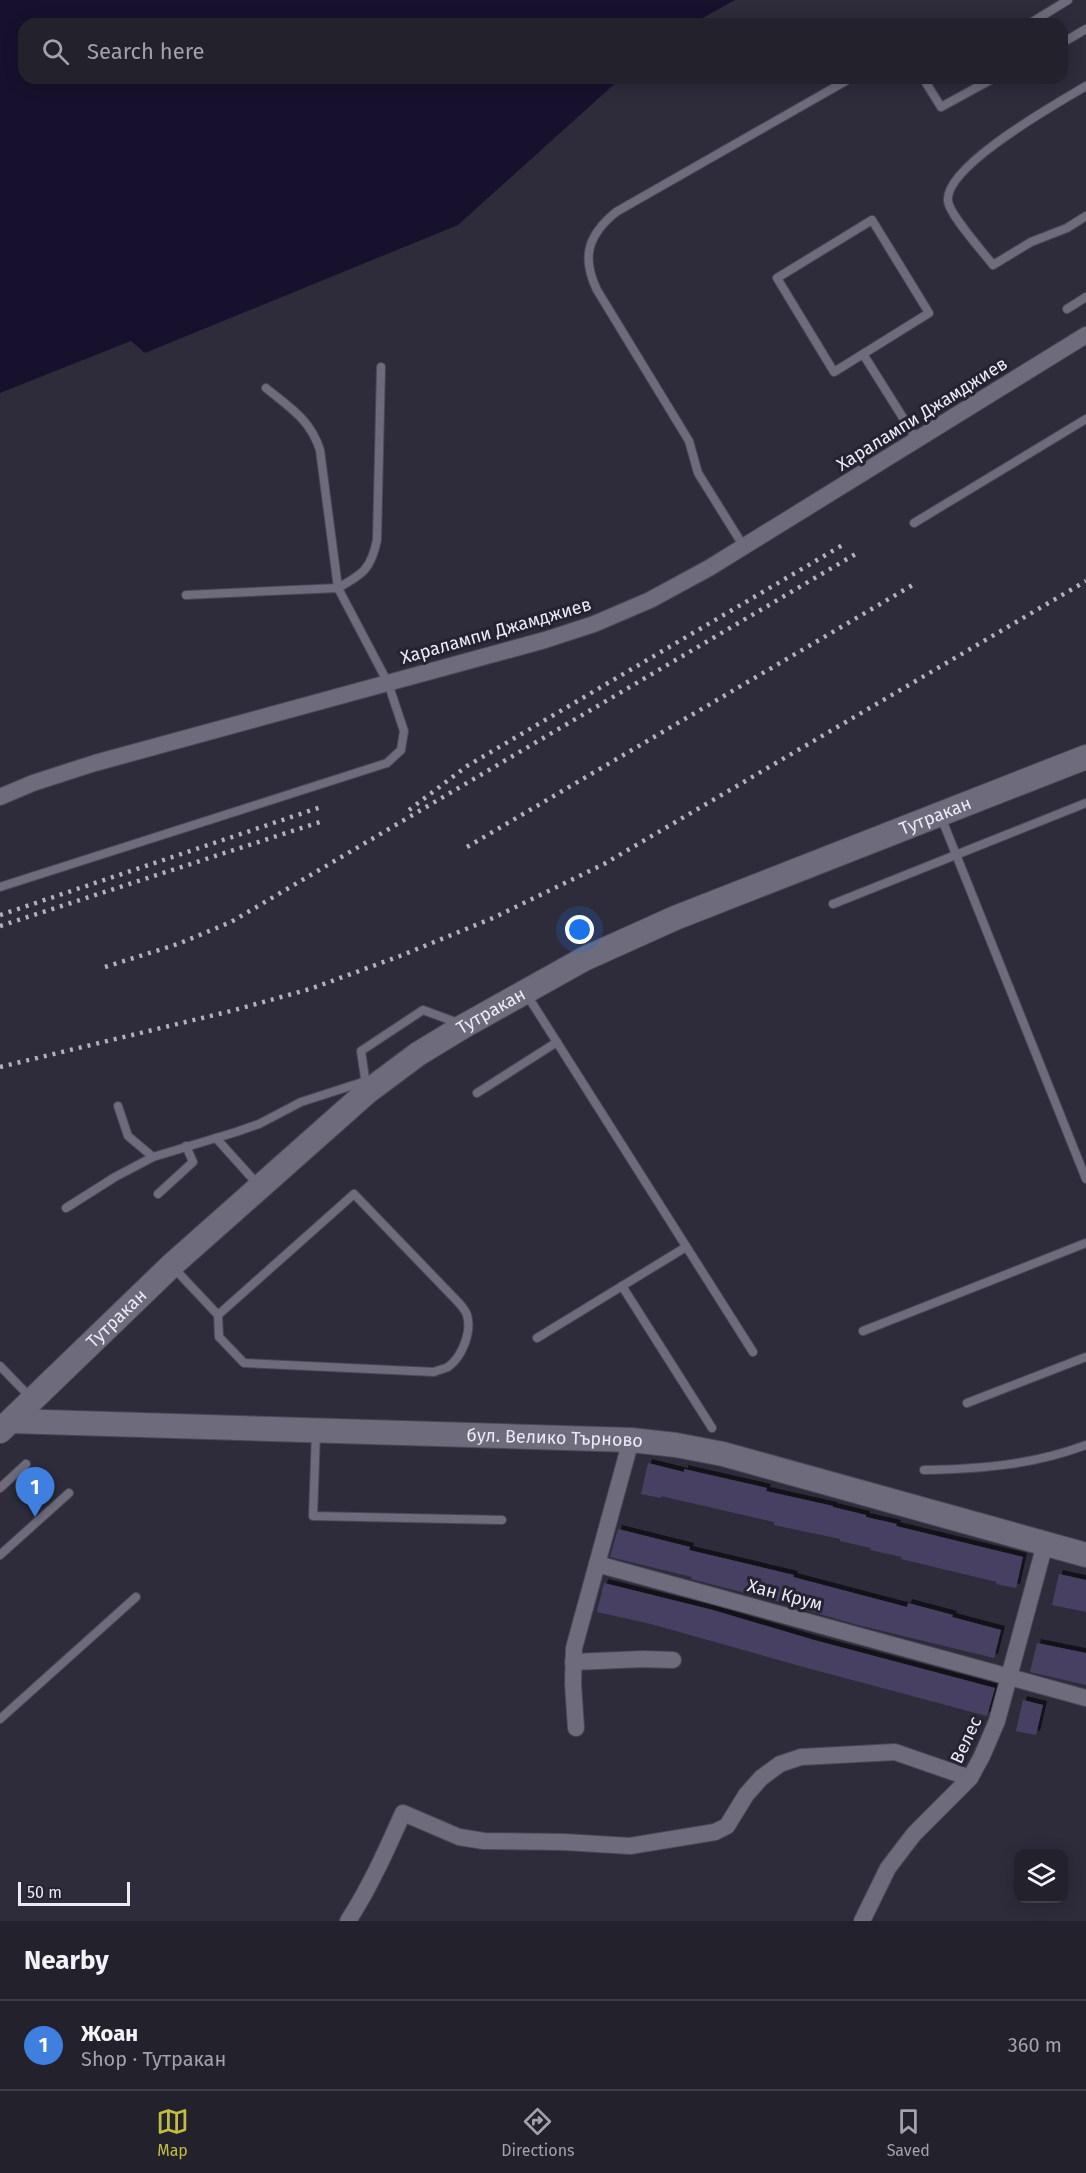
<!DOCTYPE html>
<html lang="en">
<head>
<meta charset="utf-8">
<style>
  body { margin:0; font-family:"Fira Sans",sans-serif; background:#2a2934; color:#f1f3f6 }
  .controls { position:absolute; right:18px; bottom:18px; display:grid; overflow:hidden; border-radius:12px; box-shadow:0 3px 15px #0003 }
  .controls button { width:54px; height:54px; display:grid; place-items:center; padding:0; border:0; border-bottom:2px solid #3f3e48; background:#22212c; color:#f1f3f6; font:30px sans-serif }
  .scale { position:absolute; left:18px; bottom:15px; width:112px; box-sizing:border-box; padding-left:6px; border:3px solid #ecebf5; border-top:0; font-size:16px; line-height:21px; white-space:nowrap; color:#ecebf5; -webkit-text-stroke:4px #252231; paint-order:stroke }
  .you { position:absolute; left:580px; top:930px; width:21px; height:21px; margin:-15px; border:4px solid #fff; border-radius:50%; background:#1a73e8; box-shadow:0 0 0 9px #1a73e833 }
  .badge { display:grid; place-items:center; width:39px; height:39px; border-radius:50%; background:#c3bd3e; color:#fff; font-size:20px; font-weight:700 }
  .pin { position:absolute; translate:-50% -50px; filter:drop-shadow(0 2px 3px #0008) }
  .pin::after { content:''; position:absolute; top:32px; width:21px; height:18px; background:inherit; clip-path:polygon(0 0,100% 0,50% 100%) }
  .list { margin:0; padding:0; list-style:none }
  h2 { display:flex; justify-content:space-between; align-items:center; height:78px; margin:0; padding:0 24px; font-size:26px }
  h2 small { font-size:20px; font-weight:400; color:#a2a3a9 }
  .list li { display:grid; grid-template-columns:39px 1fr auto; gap:18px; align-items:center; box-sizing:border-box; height:90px; padding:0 24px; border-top:2px solid #3f3e48 }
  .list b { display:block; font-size:22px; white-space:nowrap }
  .list p { margin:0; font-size:20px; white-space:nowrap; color:#a2a3a9 }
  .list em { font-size:20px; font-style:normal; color:#a2a3a9 }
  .icon { flex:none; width:33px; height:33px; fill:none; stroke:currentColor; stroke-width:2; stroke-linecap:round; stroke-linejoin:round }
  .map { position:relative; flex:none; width:1086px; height:1921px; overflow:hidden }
  .search { position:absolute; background:#22212c; box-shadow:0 3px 15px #0003; left:18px; right:18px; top:18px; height:66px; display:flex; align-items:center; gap:15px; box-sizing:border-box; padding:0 21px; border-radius:18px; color:#a2a3a9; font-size:22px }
  .sheet { height:168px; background:#22212c }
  nav { display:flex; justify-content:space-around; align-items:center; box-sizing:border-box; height:84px; border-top:2px solid #3f3e48; background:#22212c; font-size:16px; color:#a2a3a9 }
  nav a { display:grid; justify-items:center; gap:3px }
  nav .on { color:#c3bd3e }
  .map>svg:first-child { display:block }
</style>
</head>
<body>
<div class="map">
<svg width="1086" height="1921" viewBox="0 0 1086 1921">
  <defs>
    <filter id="shadow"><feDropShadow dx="4" dy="-4" stdDeviation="0" flood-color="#0009"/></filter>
  </defs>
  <rect width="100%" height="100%" fill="#2e2c3b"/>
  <polygon fill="#18112e" points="0,0 735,0 692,24 24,24 24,78 621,78 458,225 145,353 131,341 0,393"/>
  <g fill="#474162" filter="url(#shadow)">
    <polygon points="648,1463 684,1472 684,1469 767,1488 766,1491 833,1506 833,1507 866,1515 866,1517 897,1524 896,1526 1023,1557 1016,1588 996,1584 997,1582 901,1559 902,1557 870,1550 871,1548 840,1541 840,1539 774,1525 774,1522 661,1496 661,1498 641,1494"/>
    <polygon points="618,1529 690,1547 689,1550 794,1575 793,1577 907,1607 908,1603 953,1615 952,1617 1001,1630 994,1658 858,1625 792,1606 792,1605 691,1579 692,1577 610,1557"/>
    <polygon points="1059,1574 1086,1580 1086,1612 1052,1605"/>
    <polygon points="604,1583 713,1610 814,1640 995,1688 987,1716 800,1666 651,1624 597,1612"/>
    <polygon points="1037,1643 1086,1653 1086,1685 1030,1672"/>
    <polygon points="1023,1700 1043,1705 1036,1735 1016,1731"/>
  </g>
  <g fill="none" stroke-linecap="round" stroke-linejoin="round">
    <g stroke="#4a4855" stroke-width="10">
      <g id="lane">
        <polyline points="1029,24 1068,0"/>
        <polyline points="1062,43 1086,29"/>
        <polyline points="923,78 941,107 994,78"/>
        <path d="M 1086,86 C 1058,103 944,166 948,201 C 949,214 983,252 993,265 L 1031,242 L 1067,228 L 1086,216"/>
        <polyline points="1067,309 1086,297"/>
        <polyline points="863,354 929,313 872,220 777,278 834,372 863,354 917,440"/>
        <path d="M 266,388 C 290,408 310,419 320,450 L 338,588 C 363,574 371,569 377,540 L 381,367"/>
        <polyline points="914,523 1086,419"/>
        <path d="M 744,547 L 698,473 L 689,441 L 597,290 C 581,257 588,235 616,212 L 851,78"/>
        <polyline points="941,817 1086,1179"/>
        <polyline points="0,887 387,763 401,750 404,731 388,683 338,588 186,595"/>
        <polyline points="833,904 1086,803"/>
        <polyline points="527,995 753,1352"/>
        <polyline points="366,1085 361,1051 423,1010 461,1024"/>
        <polyline points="477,1093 557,1042"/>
        <polyline points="118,1106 128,1136 153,1157"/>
        <polyline points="216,1138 260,1187"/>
        <polyline points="158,1194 193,1162 186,1146"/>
        <polyline points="66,1208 115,1177 153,1157 236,1132 259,1124 301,1102 366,1081"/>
        <path d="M 172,1266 L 218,1315 L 354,1194 L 459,1303 C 462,1307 466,1311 467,1315 C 472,1332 462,1357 448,1367 C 444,1369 438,1370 434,1372 L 244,1363 L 219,1337 L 218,1315"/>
        <polyline points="622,1286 712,1428"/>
        <polyline points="863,1331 1086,1243"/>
        <polyline points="537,1338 686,1247"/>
        <polyline points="0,1366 31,1398"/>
        <polyline points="967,1403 1086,1357"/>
        <polyline points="316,1432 313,1516 502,1520"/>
        <path d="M 924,1470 C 980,1469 1033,1465 1086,1445"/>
        <polyline points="0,1488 26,1464"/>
        <polyline points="0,1555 69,1493"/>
        <polyline points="0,1719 136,1597"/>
      </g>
    </g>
    <g stroke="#4a4855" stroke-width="18">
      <g id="street">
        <polyline points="0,797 33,783 95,763 545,640 594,624 650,600 709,568 1086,335"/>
        <polyline points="631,1440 597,1564 1086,1698"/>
        <polyline points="573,1662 643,1659 673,1660"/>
        <polyline points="576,1728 573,1684 574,1648 597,1564"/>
        <path d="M 348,1921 C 370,1887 386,1851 403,1813 L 459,1837 L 484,1841 L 564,1842 L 630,1846 L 715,1832 L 727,1826 L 746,1795 L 761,1778 L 780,1764 L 801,1757 L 895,1752 L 970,1778"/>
        <polyline points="862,1921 888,1868 914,1834 970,1778 982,1756 997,1721 1045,1544"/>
      </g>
    </g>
    <g stroke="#4a4855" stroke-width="26">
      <g id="secondary">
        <path id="s1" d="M 11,1421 L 631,1440 L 676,1445 L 723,1454 L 1086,1555"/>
        <path id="s2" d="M 0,1431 L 172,1265 L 367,1092 L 418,1054 L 464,1026 L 584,959 L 675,918 L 1086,757"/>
      </g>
    </g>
    <use href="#lane" stroke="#6d6b7c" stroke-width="8"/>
    <use href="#street" stroke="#6d6b7c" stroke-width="16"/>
    <use href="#secondary" stroke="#6d6b7c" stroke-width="24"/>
    <g stroke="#b2b1bd" stroke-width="4.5" stroke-dasharray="3 6" stroke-linecap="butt">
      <polyline points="409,810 467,766 846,543"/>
      <polyline points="467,847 916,583"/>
      <polyline points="0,915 321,807"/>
      <polyline points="0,926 323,821"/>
      <polyline points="105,967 178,944 231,922 859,552"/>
      <polyline points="0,1067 231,1011 310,989 400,956 493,918 604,864 1086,581"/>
    </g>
  </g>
  <g text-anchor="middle" stroke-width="6" stroke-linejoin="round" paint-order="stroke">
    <g font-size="18" fill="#ecebf5" stroke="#252231">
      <text transform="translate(922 414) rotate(-32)" y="6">Харалампи Джамджиев</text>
      <text transform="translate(496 631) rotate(-16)" y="6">Харалампи Джамджиев</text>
      <text dy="6" stroke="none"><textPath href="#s2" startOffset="1134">Тутракан</textPath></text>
      <text dy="6" stroke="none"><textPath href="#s2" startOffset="648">Тутракан</textPath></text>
      <text dy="6" stroke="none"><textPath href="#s2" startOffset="162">Тутракан</textPath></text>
      <text dy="6" stroke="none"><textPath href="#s1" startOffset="544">бул. Велико Търново</textPath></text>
      <text transform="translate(785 1595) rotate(15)" y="6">Хан Крум</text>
      <text transform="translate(966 1740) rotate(-65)" y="6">Велес</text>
    </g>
  </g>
</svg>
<div class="controls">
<button><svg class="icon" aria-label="layers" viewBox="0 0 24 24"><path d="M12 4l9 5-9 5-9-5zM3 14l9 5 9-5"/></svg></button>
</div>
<div class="scale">50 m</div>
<div class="you"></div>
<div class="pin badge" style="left:35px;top:1517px;background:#3f7fe0">1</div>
<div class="search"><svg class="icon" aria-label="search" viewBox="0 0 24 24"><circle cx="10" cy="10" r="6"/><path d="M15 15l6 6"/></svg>Search here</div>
</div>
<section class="sheet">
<h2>Nearby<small></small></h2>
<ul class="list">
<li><span class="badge" style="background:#3f7fe0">1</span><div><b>Жоан</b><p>Shop · Тутракан</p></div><em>360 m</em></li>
</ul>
</section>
<nav>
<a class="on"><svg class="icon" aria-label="map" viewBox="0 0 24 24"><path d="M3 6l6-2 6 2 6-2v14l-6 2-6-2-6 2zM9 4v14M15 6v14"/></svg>Map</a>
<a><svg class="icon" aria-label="directions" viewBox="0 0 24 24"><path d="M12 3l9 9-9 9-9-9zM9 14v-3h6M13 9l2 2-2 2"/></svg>Directions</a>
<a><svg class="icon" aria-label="saved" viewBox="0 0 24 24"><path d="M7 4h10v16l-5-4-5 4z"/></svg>Saved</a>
</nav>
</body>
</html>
